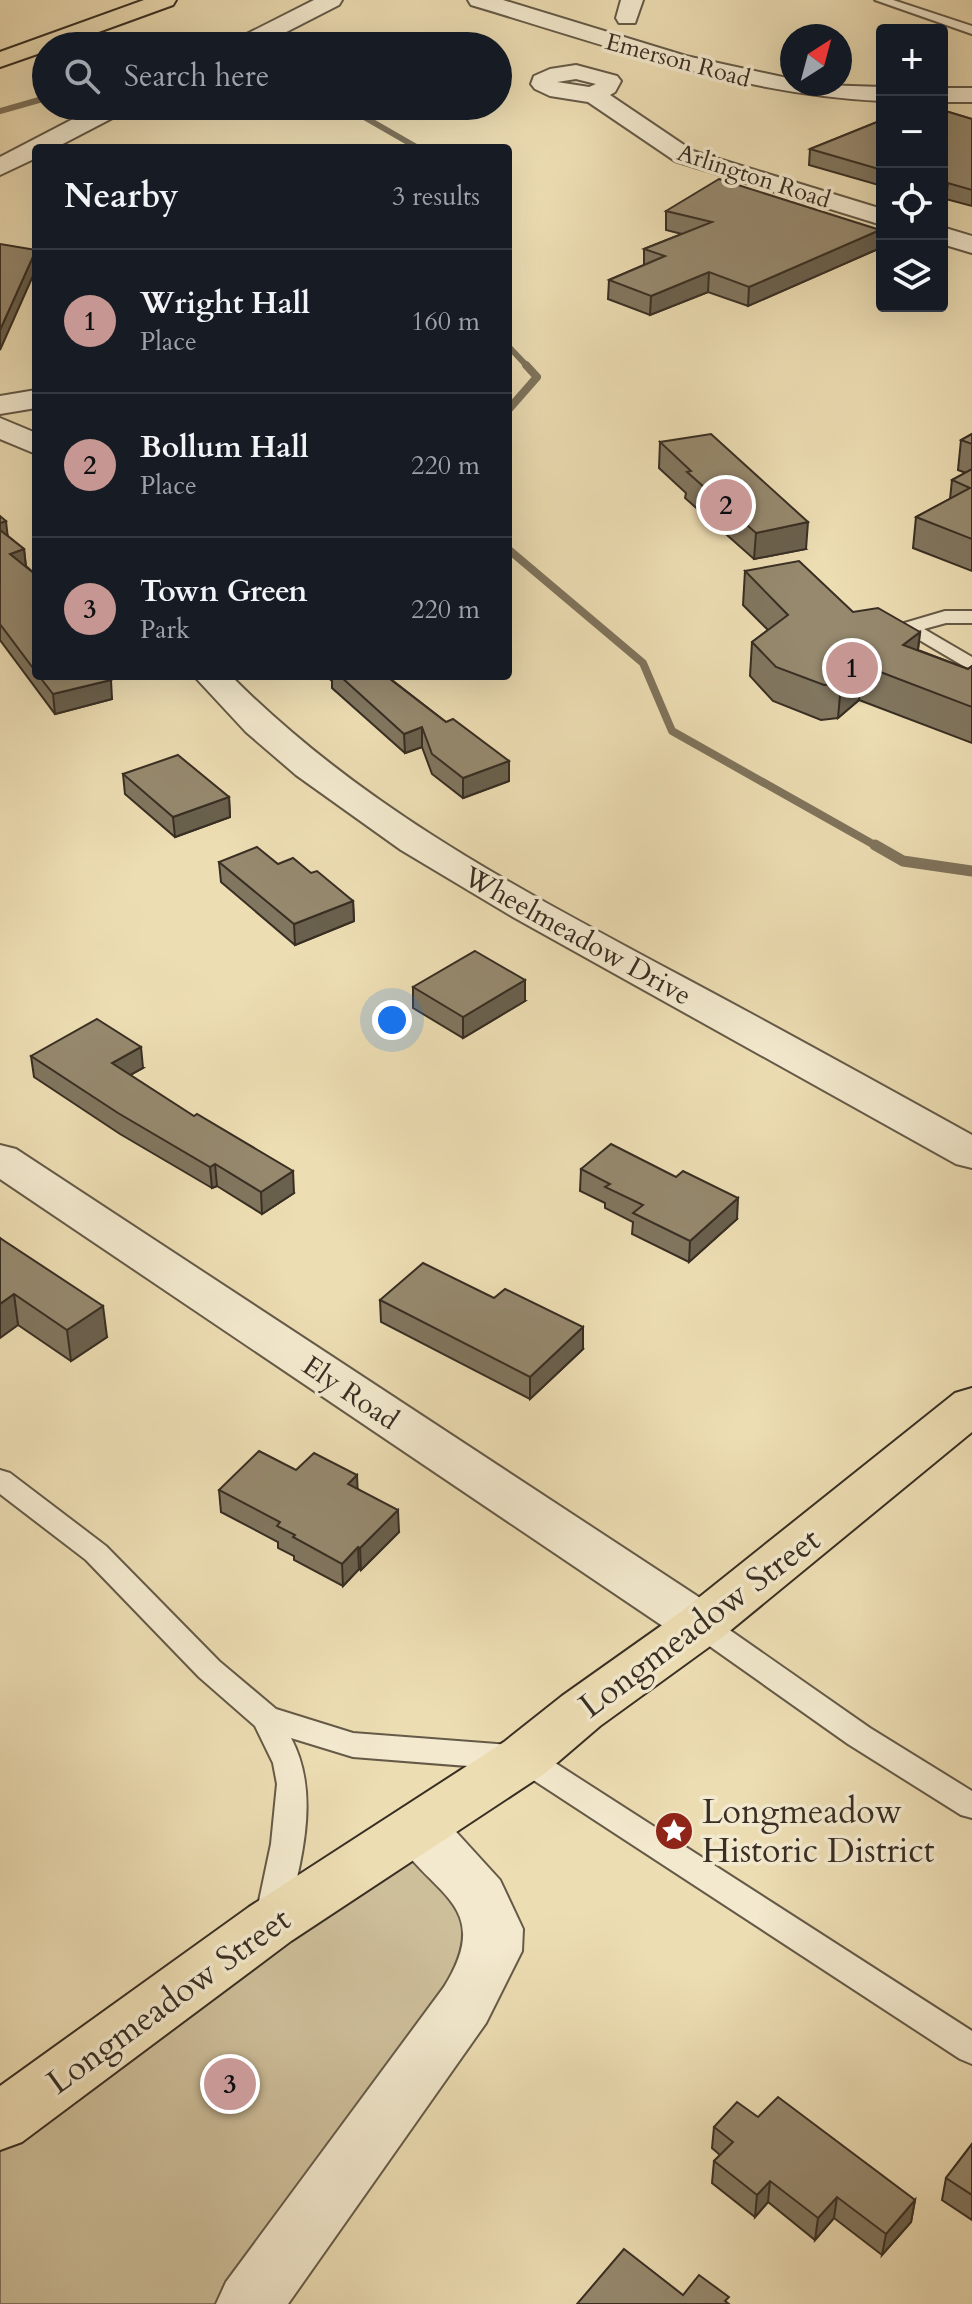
<!DOCTYPE html>
<html lang="en">
<head>
<meta charset="utf-8">
<style>
  body { margin:0; font-family:Cardo,serif; background:#242831; color:#f1f3f6 }
  .controls { position:absolute; right:24px; top:24px; display:grid; overflow:hidden; border-radius:8px; box-shadow:0 8px 32px #0002 }
  .controls button { width:72px; height:72px; display:grid; place-items:center; padding:0; border:0; border-bottom:2px solid #363941; background:#171b24; color:#f1f3f6; font:40px sans-serif }
  .compass { position:absolute; left:780px; top:24px; width:72px; height:72px; border-radius:50%; background:#171b24; box-shadow:0 8px 32px #0002; rotate:36deg }
  .you { position:absolute; left:392px; top:1020px; width:28px; height:28px; margin:-20px; border:6px solid #fff; border-radius:50%; background:#1a73e8; box-shadow:0 0 0 12px #1a73e833 }
  .badge { display:grid; place-items:center; width:52px; height:52px; border-radius:50%; background:#c59692; color:#111; font-size:26px; font-weight:700 }
  .pin { position:absolute; translate:-50% -50%; border:4px solid #fff; box-shadow:0 2px 8px #0006 }
  .list { margin:0; padding:0; list-style:none }
  h2 { display:flex; justify-content:space-between; align-items:center; height:104px; margin:0; padding:0 32px; font-size:34px }
  h2 small { font-size:26px; font-weight:400; color:#9ea1a6 }
  .list li { display:grid; grid-template-columns:52px 1fr auto; gap:24px; align-items:center; box-sizing:border-box; height:144px; padding:0 32px; border-top:2px solid #363941 }
  .list b { display:block; font-size:30px; white-space:nowrap }
  .list p { margin:0; font-size:26px; white-space:nowrap; color:#9ea1a6 }
  .list em { font-size:26px; font-style:normal; color:#9ea1a6 }
  .icon { flex:none; width:44px; height:44px; fill:none; stroke:currentColor; stroke-width:2; stroke-linecap:round; stroke-linejoin:round }
  .map { position:relative; flex:none; width:972px; height:2304px; overflow:hidden }
  .search { position:absolute; background:#171b24; box-shadow:0 8px 32px #0002; left:32px; top:32px; width:480px; height:88px; display:flex; align-items:center; gap:20px; box-sizing:border-box; padding:0 28px; border-radius:44px; color:#9ea1a6; font-size:30px }
  .panel { position:absolute; background:#171b24; box-shadow:0 8px 32px #0002; left:32px; top:144px; width:480px; height:536px; border-radius:8px }
  .map>svg:first-child { display:block }
</style>
</head>
<body>
<div class="map">
<svg width="972" height="2304" viewBox="0 0 972 2304">
  <rect width="100%" height="100%" fill="#edddb3"/>
  <filter id="stains"><feTurbulence type="fractalNoise" baseFrequency=".0025" numOctaves="4"/><feColorMatrix values="0 0 0 0 .2 0 0 0 0 .09 0 0 0 0 .02 0 0 0 .5 -.17"/></filter>
  <radialGradient id="worn" r=".72"><stop offset=".6" stop-color="#630" stop-opacity="0"/><stop offset="1" stop-color="#630" stop-opacity=".3"/></radialGradient>
  <polygon fill="#cebf9b" stroke="#83765f" stroke-width="2" points="418,1828 489,1913 249,2304 0,2304 0,2122"/>
  <g fill="none" stroke-linecap="round" stroke-linejoin="round">
    <g stroke="#7f745c" stroke-width="6">
      <polyline points="345,106 418,148"/>
      <polyline points="0,111 46,98"/>
      <polyline points="508,346 528,367"/>
    </g>
    <g stroke="#7f745c" stroke-width="8">
      <polyline points="508,410 537,377 526,365"/>
      <polyline points="508,549 643,663 672,731 878,847"/>
    </g>
    <polyline stroke="#7f745c" stroke-width="11" points="875,845 903,861 972,871"/>
    <g stroke="#655a47" stroke-width="4">
      <g id="lane">
        <polygon points="875,0 893,0 972,26 972,34"/>
        <polygon points="945,611 972,611 972,623 946,623 924,629 972,657 972,671 899,628 901,624"/>
        <path d="M 0,1470 L 10,1473 L 106,1546 L 219,1661 L 276,1709 L 353,1733 L 524,1746 L 535,1750 L 972,2031 L 972,2064 L 960,2059 L 518,1770 L 353,1757 L 291,1738 C 321,1794 301,1861 287,1920 L 282,1929 L 271,1933 L 260,1929 L 255,1920 L 271,1844 L 277,1784 L 273,1763 L 255,1726 L 199,1677 L 86,1560 L 0,1494 Z"/>
        <polygon points="701,1614 711,1617 870,1728 972,1791 972,1818 961,1815 848,1744 691,1633 687,1625 691,1617"/>
      </g>
    </g>
    <g stroke="#655a47" stroke-width="4">
      <g id="street">
        <polygon points="314,0 342,0 339,5 259,46 229,46 233,41"/>
        <path d="M 468,0 L 503,0 L 686,56 L 792,79 L 792,84 L 882,87 L 882,101 C 737,94 609,46 471,5 Z"/>
        <polygon points="621,0 643,0 635,23 619,23 616,18"/>
        <path d="M 576,65 L 617,76 L 621,81 L 615,92 L 610,95 L 693,151 L 882,209 L 882,225 L 675,161 L 588,102 L 550,96 L 535,89 L 531,84 L 534,76 L 550,69 ZM 576,79 L 596,84 L 589,87 L 557,82 Z"/>
        <rect x="942" y="88" width="30" height="14"/>
        <polygon points="98,106 129,106 126,111 55,148 36,148 36,158 0,175 0,157"/>
        <polygon points="942,227 972,236 972,253 942,244"/>
        <polygon points="36,390 36,408 0,414 0,396"/>
        <polygon points="0,418 36,433 36,454 0,439"/>
        <path d="M 194,676 L 231,676 C 361,806 508,883 668,969 C 770,1023 871,1079 972,1135 L 972,1168 L 956,1164 L 513,917 L 401,850 L 296,775 L 246,732 Z"/>
        <polygon points="0,1145 16,1149 720,1611 727,1625 720,1639 701,1645 682,1639 0,1179"/>
        <path d="M 418,1805 L 438,1812 L 500,1880 L 523,1929 L 522,1951 L 486,2023 L 288,2304 L 216,2304 L 226,2282 L 444,1987 C 498,1900 424,1895 390,1828 L 398,1812 Z"/>
      </g>
    </g>
    <g stroke="#382e23" stroke-width="4">
      <polygon id="primary" points="972,1388 972,1432 720,1639 600,1726 544,1774 291,1941 22,2142 0,2150 0,2086 249,1907 504,1742 562,1696 682,1611 955,1393"/>
    </g>
    <g stroke="#382e23" stroke-width="4">
      <polygon id="highway" points="144,0 176,0 173,5 60,46 46,46 46,51 0,67 0,52"/>
    </g>
    <use href="#lane" fill="#f3e9ce" fill-rule="evenodd"/>
    <use href="#street" fill="#f3e9ce" fill-rule="evenodd"/>
    <use href="#primary" fill="#edddb3" fill-rule="evenodd"/>
    <use href="#highway" fill="#edddb3" fill-rule="evenodd"/>
  </g>
  <g fill="#81765f" stroke="#382e23" stroke-width="2">
    <polygon points="942,110 972,119 972,206 946,199 942,201"/>
    <polygon points="882,120 882,186 809,165 810,149"/>
    <polygon points="666,211 880,230 878,249 748,306 708,292 650,315 608,299 609,280 644,265 644,249 682,234 666,230"/>
    <polygon points="972,434 972,571 913,548 916,517 950,499 952,480 966,473 958,470 961,440"/>
    <polygon points="660,442 806,549 754,559 685,498 686,493 659,468"/>
    <polygon points="0,516 8,536 24,549 26,566 36,575 36,676 107,676 112,699 55,714 0,640"/>
    <polygon points="745,571 853,612 920,632 918,650 968,669 972,666 972,743 859,700 838,718 821,720 773,701 750,676 752,642 768,630 743,605"/>
    <polygon points="326,676 392,676 392,680 446,722 509,761 509,781 463,798 432,774 422,747 405,753 332,688 332,681"/>
    <polygon points="123,774 229,797 230,817 175,837 125,794"/>
    <polygon points="219,862 278,864 311,873 353,901 354,921 295,945 221,882"/>
    <polygon points="413,987 525,1001 463,1038 413,1008"/>
    <polygon points="31,1056 143,1068 130,1075 294,1193 262,1214 217,1186 212,1188 120,1134 34,1077"/>
    <polygon points="581,1169 737,1219 689,1262 632,1234 633,1222 605,1208 605,1203 580,1191"/>
    <polygon points="0,1238 107,1337 71,1361 18,1325"/>
    <polygon points="380,1300 583,1349 530,1399 381,1322"/>
    <polygon points="358,1489 399,1532 361,1570 359,1569 343,1586 294,1560 294,1556 278,1548 278,1542 221,1512 219,1490"/>
    <polygon points="758,2117 915,2200 911,2222 882,2255 834,2218 815,2240 768,2202 755,2217 712,2183 714,2161 720,2155 712,2148 714,2127"/>
    <polygon points="972,2144 972,2220 942,2200 946,2178"/>
  </g>
  <g fill="#69604d" stroke="#382e23" stroke-width="2">
    <polygon points="948,183 946,199 942,201 942,186"/>
    <polygon points="880,230 878,249 748,306 749,287"/>
    <polygon points="36,250 36,269 0,350 0,330"/>
    <polygon points="709,272 708,292 650,315 651,296"/>
    <polygon points="6,521 8,539 0,541 0,523"/>
    <polygon points="808,522 806,549 754,559 756,533"/>
    <polygon points="24,549 26,568 10,554"/>
    <polygon points="920,632 916,666 903,645"/>
    <polygon points="862,665 859,700 838,718 841,684"/>
    <polygon points="111,680 112,699 55,714 53,694"/>
    <polygon points="422,727 422,747 405,753 404,734"/>
    <polygon points="509,761 509,781 463,798 463,778"/>
    <polygon points="229,797 230,817 175,837 173,817"/>
    <polygon points="353,901 354,921 295,945 294,924"/>
    <polygon points="525,980 525,1001 463,1038 463,1017"/>
    <polygon points="141,1047 143,1068 114,1084 112,1063"/>
    <polygon points="215,1164 217,1186 212,1188 210,1167"/>
    <polygon points="293,1171 294,1193 262,1214 261,1192"/>
    <polygon points="738,1198 737,1219 689,1262 690,1241"/>
    <polygon points="14,1294 18,1325 0,1338 0,1304"/>
    <polygon points="103,1306 107,1337 71,1361 67,1330"/>
    <polygon points="583,1327 583,1349 530,1399 530,1377"/>
    <polygon points="357,1475 358,1497 348,1484"/>
    <polygon points="398,1510 399,1532 361,1570 360,1548"/>
    <polygon points="358,1547 359,1569 343,1586 342,1564"/>
    <polygon points="770,2181 768,2202 755,2217 757,2195"/>
    <polygon points="837,2197 834,2218 815,2240 818,2218"/>
    <polygon points="915,2200 911,2222 882,2255 886,2234"/>
  </g>
  <g fill="#96896e" stroke="#382e23" stroke-width="2">
    <polygon points="942,110 972,119 972,190 948,183 942,186"/>
    <polygon points="882,120 882,170 810,149"/>
    <polygon points="719,179 880,230 749,287 709,272 651,296 609,280 665,256 644,249 712,222 666,211"/>
    <polygon points="0,244 36,250 0,330"/>
    <polygon points="711,434 808,522 756,533 687,472 691,471 660,442"/>
    <polygon points="972,434 972,444 961,440"/>
    <polygon points="972,469 972,539 916,517 970,488 952,480"/>
    <polygon points="0,516 6,521 0,523"/>
    <polygon points="0,530 24,549 10,554 36,575 36,672 0,624"/>
    <polygon points="799,561 853,612 878,608 920,632 903,645 968,669 972,666 972,707 862,665 841,684 824,685 776,667 752,642 788,615 745,571"/>
    <polygon points="39,676 107,676 111,680 53,694"/>
    <polygon points="340,676 386,676 446,722 453,719 509,761 463,778 432,754 422,727 404,734"/>
    <polygon points="178,755 229,797 173,817 123,774"/>
    <polygon points="257,847 278,864 293,858 311,873 317,871 353,901 294,924 219,862"/>
    <polygon points="475,951 525,980 463,1017 413,987"/>
    <polygon points="97,1019 141,1047 112,1063 194,1116 197,1114 293,1171 261,1192 215,1164 210,1167 118,1113 31,1056"/>
    <polygon points="611,1144 676,1177 683,1171 738,1198 690,1241 633,1213 643,1205 605,1187 610,1184 581,1169"/>
    <polygon points="0,1238 103,1306 67,1330 14,1294 0,1304"/>
    <polygon points="423,1263 494,1298 505,1289 583,1327 530,1377 380,1300"/>
    <polygon points="259,1451 296,1470 314,1453 357,1475 348,1484 398,1510 360,1548 358,1547 342,1564 293,1537 295,1535 277,1526 280,1522 219,1490"/>
    <polygon points="778,2097 915,2200 886,2234 837,2197 818,2218 770,2181 757,2195 714,2161 733,2142 714,2127 737,2102 758,2117"/>
    <polygon points="972,2144 972,2195 946,2178"/>
    <polygon points="624,2249 683,2295 699,2275 729,2297 725,2301 729,2304 577,2304"/>
  </g>
  <defs>
    <g id="sight-disc" transform="scale(2)"><circle r="9.5" fill="#8f2418" stroke="#f3e9ce"/><path d="M0-6L1.8-2.2L6-1.7L2.9 1.2L3.7 5.4L0 3.3L-3.7 5.4L-2.9 1.2L-6-1.7L-1.8-2.2Z" fill="#fff"/></g>
  </defs>
  <g fill-rule="evenodd">
    <use href="#sight-disc" x="674" y="1831"/>
  </g>
  <g text-anchor="middle" stroke-width="7" stroke-linejoin="round" paint-order="stroke">
    <g font-size="24" fill="#382e23" stroke="#f3e9ce">
      <text transform="translate(678 60) rotate(15)" y="8">Emerson Road</text>
      <text transform="translate(754 176) rotate(18)" y="8">Arlington Road</text>
    </g>
    <g font-size="28" fill="#382e23" stroke="#f3e9ce">
      <text transform="translate(578 935) rotate(29)" y="10">Wheelmeadow Drive</text>
      <text transform="translate(351 1392) rotate(34)" y="10">Ely Road</text>
    </g>
    <g font-size="34" fill="#382e23" stroke="#f3e9ce">
      <text transform="translate(699 1622) rotate(-37)" y="12">Longmeadow Street</text>
      <text transform="translate(168 2000) rotate(-36)" y="12">Longmeadow Street</text>
    </g>
    <g font-size="34" fill="#382e23" stroke="#f3e9ce" text-anchor="start">
      <text x="702" y="1823">Longmeadow<tspan x="702" dy="39">Historic District</tspan></text>
    </g>
  </g>
  <rect width="100%" height="100%" filter="url(#stains)"/>
  <rect width="100%" height="100%" fill="url(#worn)"/>
</svg>
<div class="controls">
<button>+</button>
<button>−</button>
<button><svg class="icon" aria-label="locate" viewBox="0 0 24 24"><circle cx="12" cy="12" r="6"/><path d="M12 2v4M12 18v4M2 12h4M18 12h4"/></svg></button>
<button><svg class="icon" aria-label="layers" viewBox="0 0 24 24"><path d="M12 4l9 5-9 5-9-5zM3 14l9 5 9-5"/></svg></button>
</div>
<svg class="compass" viewBox="-18 -18 36 36"><path d="M0-13l5 13h-10z" fill="#e53935"/><path d="M0 13l5-13h-10z" fill="#9ea1a6"/></svg>
<div class="you"></div>
<div class="pin badge" style="left:852px;top:668px">1</div>
<div class="pin badge" style="left:726px;top:505px">2</div>
<div class="pin badge" style="left:230px;top:2084px">3</div>
<div class="search"><svg class="icon" aria-label="search" viewBox="0 0 24 24"><circle cx="10" cy="10" r="6"/><path d="M15 15l6 6"/></svg>Search here</div>
<section class="panel">
<h2>Nearby<small>3 results</small></h2>
<ul class="list">
<li><span class="badge">1</span><div><b>Wright Hall</b><p>Place</p></div><em>160 m</em></li>
<li><span class="badge">2</span><div><b>Bollum Hall</b><p>Place</p></div><em>220 m</em></li>
<li><span class="badge">3</span><div><b>Town Green</b><p>Park</p></div><em>220 m</em></li>
</ul>
</section>
</div>
</body>
</html>
